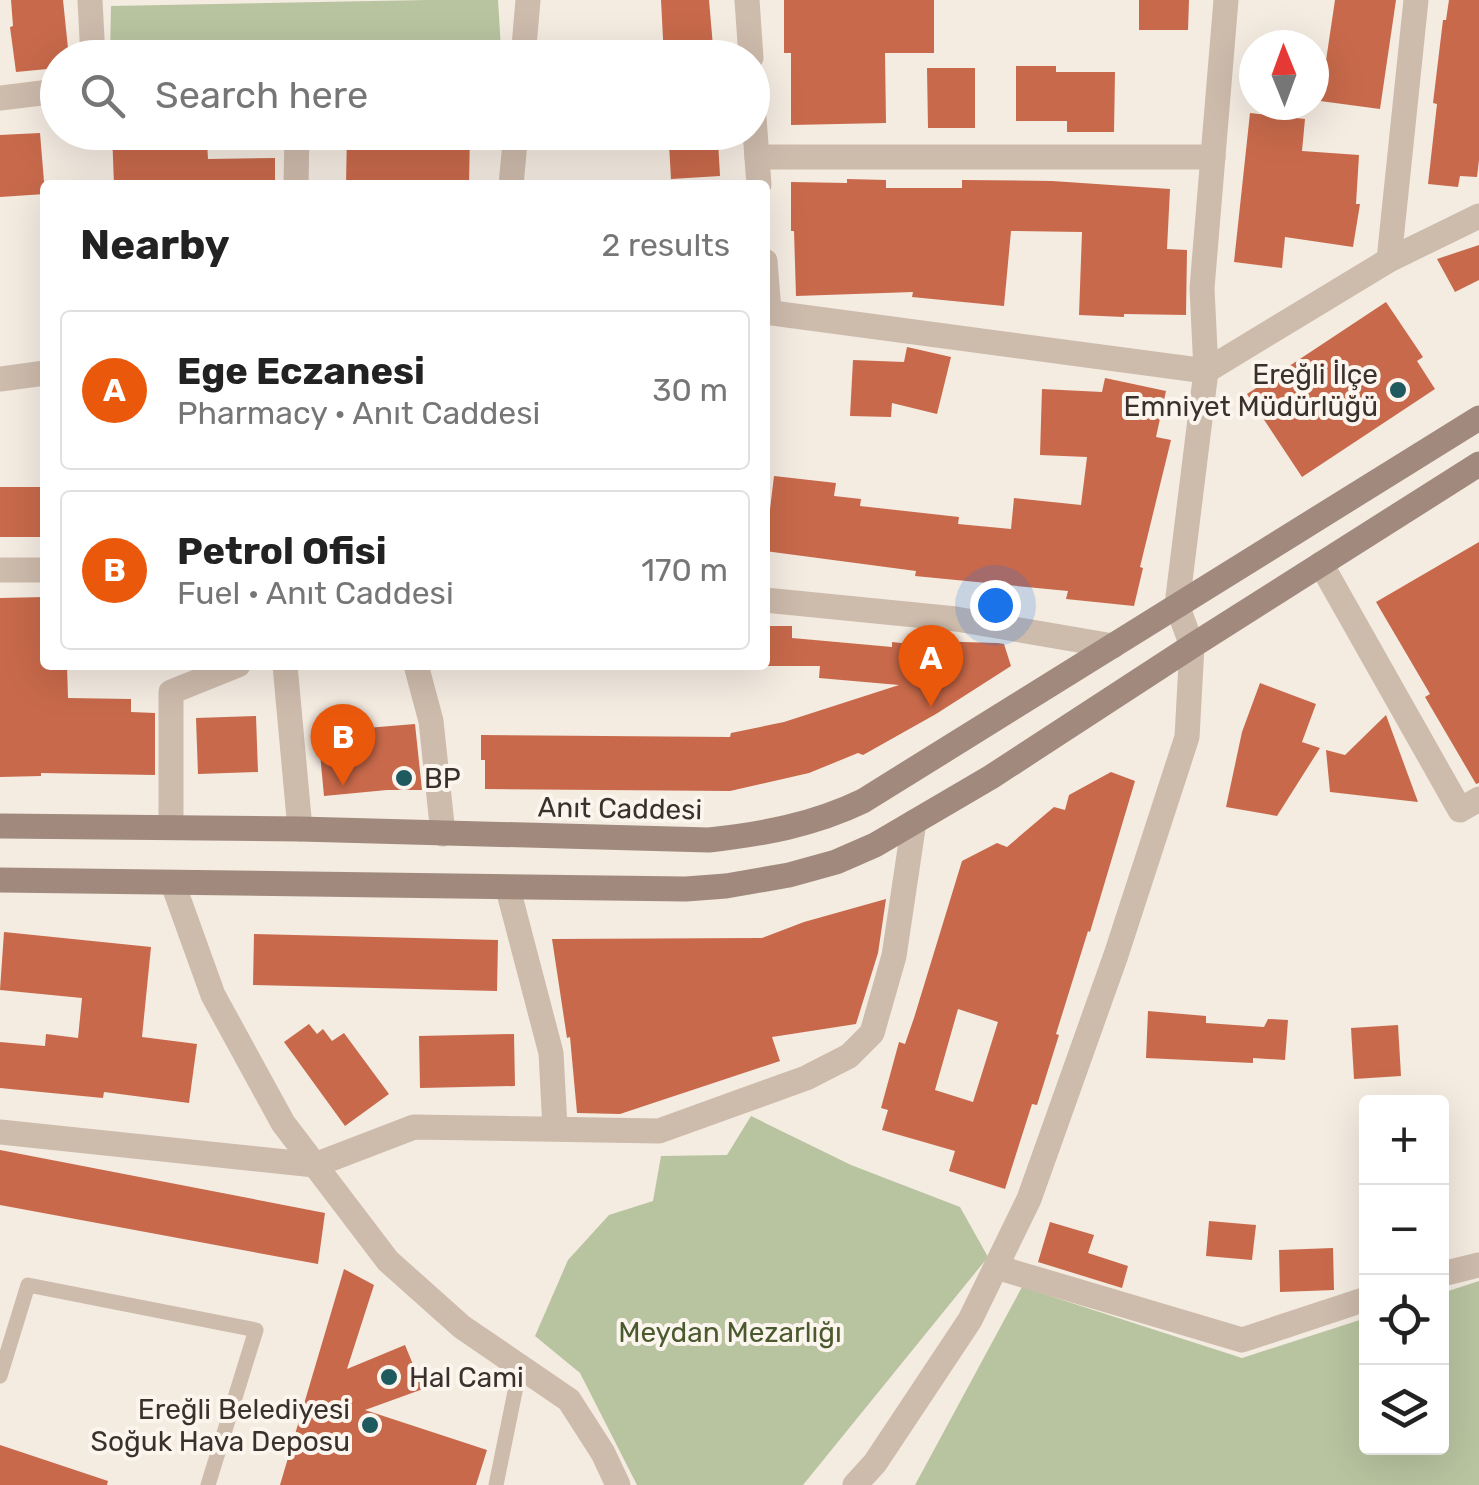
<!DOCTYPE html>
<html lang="en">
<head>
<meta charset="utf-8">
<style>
  body { margin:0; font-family:Rubik,sans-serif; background:#f2f2f2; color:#222 }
  .controls { position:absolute; right:30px; bottom:30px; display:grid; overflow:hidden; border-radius:10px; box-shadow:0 10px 40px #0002 }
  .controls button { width:90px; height:90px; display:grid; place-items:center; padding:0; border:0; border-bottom:2px solid #e0e0e0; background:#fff; color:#222; font:50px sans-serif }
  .compass { position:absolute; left:1239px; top:30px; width:90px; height:90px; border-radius:50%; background:#fff; box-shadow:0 10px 40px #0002; rotate:359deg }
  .you { position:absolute; left:995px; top:605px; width:35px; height:35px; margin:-25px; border:8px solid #fff; border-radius:50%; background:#1a73e8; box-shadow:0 0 0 15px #1a73e833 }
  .badge { display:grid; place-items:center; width:65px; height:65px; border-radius:50%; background:#ea580c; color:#fff; font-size:32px; font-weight:700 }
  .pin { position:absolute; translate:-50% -82px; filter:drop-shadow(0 2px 5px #0008) }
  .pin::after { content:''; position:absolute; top:52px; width:35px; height:30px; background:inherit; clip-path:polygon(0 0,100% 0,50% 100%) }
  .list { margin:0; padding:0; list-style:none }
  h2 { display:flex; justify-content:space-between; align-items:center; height:130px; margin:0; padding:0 40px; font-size:42px }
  h2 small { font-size:32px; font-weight:400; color:#767676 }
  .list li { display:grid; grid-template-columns:65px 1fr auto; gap:30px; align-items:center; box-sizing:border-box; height:160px; margin:0 20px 20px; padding:0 20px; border:2px solid #e0e0e0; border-radius:10px }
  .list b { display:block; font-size:38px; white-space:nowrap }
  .list p { margin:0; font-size:32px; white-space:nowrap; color:#767676 }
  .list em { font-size:32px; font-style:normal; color:#767676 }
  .icon { flex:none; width:55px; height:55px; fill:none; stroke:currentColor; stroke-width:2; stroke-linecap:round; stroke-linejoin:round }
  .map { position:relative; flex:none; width:1479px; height:1485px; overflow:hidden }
  .search { position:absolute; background:#fff; box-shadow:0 10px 40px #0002; left:40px; top:40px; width:730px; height:110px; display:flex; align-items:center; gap:25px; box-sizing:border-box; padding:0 35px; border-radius:55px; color:#767676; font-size:38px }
  .panel { position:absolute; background:#fff; box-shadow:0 10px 40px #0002; left:40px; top:180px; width:730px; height:490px; border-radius:10px }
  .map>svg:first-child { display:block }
</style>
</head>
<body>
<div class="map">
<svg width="1479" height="1485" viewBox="0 0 1479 1485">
  <rect width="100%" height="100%" fill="#f4ebe1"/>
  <g fill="#b8c4a0">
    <polygon points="427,0 498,0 501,49 348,58 110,57 111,6"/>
    <polygon points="751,1116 851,1165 960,1207 988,1257 803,1485 637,1485 580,1373 535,1336 568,1260 609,1215 653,1201 661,1156 727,1155"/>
    <polygon points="1479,1281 1479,1485 915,1485 1022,1287 1242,1358 1366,1318 1366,1448 1442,1448 1442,1293"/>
  </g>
  <g fill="#c8694b" fill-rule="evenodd">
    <polygon points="11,0 63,0 69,58 58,58 58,68 16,72 10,27 13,26"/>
    <polygon points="661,0 709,0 714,58 664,58"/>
    <polygon points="784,0 934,0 934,53 885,53 886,123 791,125 791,53 784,53"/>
    <polygon points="1139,0 1189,0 1188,30 1139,30"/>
    <polygon points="1335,0 1396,0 1380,109 1320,101"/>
    <polygon points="1449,0 1479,0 1479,160 1477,177 1460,176 1458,187 1428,184 1437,104 1433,103 1443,20 1446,20"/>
    <polygon points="1016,66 1056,66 1056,72 1115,72 1114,132 1067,132 1067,121 1016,121"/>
    <polygon points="927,68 975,68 975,128 928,128"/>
    <polygon points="1250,113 1305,119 1302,151 1359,155 1356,204 1360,204 1353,247 1285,237 1282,268 1234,262"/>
    <polygon points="112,132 152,132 153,144 207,142 208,159 275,158 275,185 114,185"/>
    <polygon points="347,132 470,132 469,185 346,185"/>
    <polygon points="40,133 45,194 0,197 0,135"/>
    <polygon points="718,141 720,176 671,179 669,144"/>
    <polygon points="847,179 886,180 886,188 962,188 962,180 1052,181 1170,189 1167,249 1187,250 1186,315 1124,314 1124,317 1079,315 1082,232 1011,231 1004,306 912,297 913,292 796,296 794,231 791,231 791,182 847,183"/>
    <polygon points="1479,245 1479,280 1455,292 1437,259"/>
    <polygon points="1386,302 1423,357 1417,361 1435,389 1302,477 1247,394"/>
    <polygon points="907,347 951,357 937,414 892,403 891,417 850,416 853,360 904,362"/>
    <polygon points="1105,378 1166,391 1156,437 1171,440 1140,567 1143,568 1134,606 1066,599 1068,591 915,576 916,571 765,551 774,476 836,483 834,496 861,499 860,506 959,517 958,524 1011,529 1014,498 1081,505 1087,457 1040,455 1042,389 1102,392"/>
    <polygon points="0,487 43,487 42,537 0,537"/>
    <polygon points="1479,542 1479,783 1476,784 1425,697 1430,694 1376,602"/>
    <polygon points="45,597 45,665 67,665 68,698 131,699 131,712 155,713 155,775 41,773 41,776 0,777 0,598"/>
    <polygon points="765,626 792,626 792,638 892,647 892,642 928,646 928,641 998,643 1004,644 1011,666 936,714 863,755 858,753 809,773 730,791 485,789 485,760 481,760 481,735 730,737 731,733 784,722 899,685 819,678 820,666 765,666"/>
    <polygon points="1260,683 1316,704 1302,742 1320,748 1277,816 1226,807 1242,732"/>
    <polygon points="1386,715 1418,802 1330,792 1326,750 1345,755"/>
    <polygon points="256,716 258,772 198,774 196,718"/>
    <polygon points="415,724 422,790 387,790 324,796 318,732"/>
    <path d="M 1111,772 L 1135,781 L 1090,932 L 1088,931 L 1056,1034 L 1059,1035 L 1037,1105 L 1032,1104 L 1005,1189 L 949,1171 L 955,1151 L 882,1130 L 888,1110 L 881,1108 L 899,1042 L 905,1044 L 914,1018 L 962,861 L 997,843 L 1007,847 L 1054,807 L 1065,810 L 1069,795 ZM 958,1009 L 998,1022 L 973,1102 L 935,1090 Z"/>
    <polygon points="886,899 878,953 856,1024 772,1037 780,1061 620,1114 577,1113 570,1037 567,1038 552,939 762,938 804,922"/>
    <polygon points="4,932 151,947 142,1037 197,1044 189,1103 104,1092 103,1098 0,1088 0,1042 45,1046 46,1034 78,1038 82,998 0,990"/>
    <polygon points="254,934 498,940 497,991 253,985"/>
    <polygon points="1148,1011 1206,1016 1206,1023 1264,1027 1268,1019 1288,1020 1285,1060 1253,1058 1253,1063 1146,1058"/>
    <polygon points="309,1024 317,1034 323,1029 332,1041 344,1033 389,1094 345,1126 284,1042"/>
    <polygon points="1398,1025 1401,1076 1354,1079 1351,1028"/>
    <polygon points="514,1034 515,1086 420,1088 419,1036"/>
    <polygon points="0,1150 325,1213 318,1264 0,1205"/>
    <polygon points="1209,1221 1256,1225 1252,1260 1206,1256"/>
    <polygon points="1050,1222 1094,1235 1088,1253 1128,1266 1122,1288 1038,1262"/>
    <polygon points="1333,1248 1334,1290 1280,1292 1279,1250"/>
    <polygon points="344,1269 374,1285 347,1369 405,1345 423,1389 365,1410 487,1450 476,1485 280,1485"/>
    <polygon points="0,1445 108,1481 107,1485 0,1485"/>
  </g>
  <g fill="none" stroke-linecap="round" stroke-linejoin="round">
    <g stroke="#cdbbac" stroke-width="15">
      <polyline points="0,1376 28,1285 256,1330 208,1485"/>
      <polyline points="496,1485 520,1367"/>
    </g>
    <g stroke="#cdbbac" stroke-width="25">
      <polyline points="90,0 93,58"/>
      <polyline points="747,0 751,58"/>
      <polyline points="523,58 528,0"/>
      <polyline points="752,91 759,185"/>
      <polyline points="0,98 58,91"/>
      <polyline points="757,157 1213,157"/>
      <polyline points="296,185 297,132"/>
      <polyline points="511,185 516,132"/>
      <polyline points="1389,260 1416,0"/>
      <polyline points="765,261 769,311"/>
      <polyline points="765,312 1206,371 1389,260 1479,216"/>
      <polyline points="0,379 45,373"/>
      <polyline points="1321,564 1460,810 1479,799"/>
      <polyline points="0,570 45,570"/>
      <polyline points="765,600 956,619 1113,646"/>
      <polyline points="285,665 300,829"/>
      <polyline points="416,665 431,721 443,834"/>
      <polyline points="171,827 171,692 238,665"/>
      <polyline points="173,884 213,995 283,1123 388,1261 462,1327 569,1400 603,1453 618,1485"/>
      <polyline points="508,889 551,1053 555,1128"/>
      <polyline points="0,1132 315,1165 414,1127 659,1131 806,1078 849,1056 872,1033 894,956 914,822"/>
      <polyline points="996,1267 1242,1340 1366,1299"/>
      <polyline points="1442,1274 1479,1265"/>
      <polyline points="855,1485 875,1463 970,1320 1029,1199 1116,955 1187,737 1192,646 1177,605 1206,371 1202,288 1226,0"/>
    </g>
    <g stroke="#a18a7d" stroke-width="25">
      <path d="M 0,826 L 300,829 L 709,840 C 763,834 813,825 863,801 L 1479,418"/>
      <polyline points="0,880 686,889 726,886 789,875 836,862 875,845 991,777 1192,646 1479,464"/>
    </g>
  </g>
  <g fill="#1f5a5e" stroke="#fbf5ee" stroke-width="4">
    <circle cx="1398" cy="390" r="10"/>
    <circle cx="404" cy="778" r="10"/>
    <circle cx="389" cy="1377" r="10"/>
    <circle cx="370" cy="1425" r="10"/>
  </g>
  <g text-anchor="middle" stroke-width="8" stroke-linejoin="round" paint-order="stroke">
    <g font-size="28" fill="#3b302b" stroke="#fbf5ee" text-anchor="end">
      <text x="1378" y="384">Ereğli İlçe<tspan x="1378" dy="32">Emniyet Müdürlüğü</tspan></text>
      <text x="424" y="788" text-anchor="start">BP</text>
      <text x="409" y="1387" text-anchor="start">Hal Cami</text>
      <text x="350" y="1419">Ereğli Belediyesi<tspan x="350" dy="32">Soğuk Hava Deposu</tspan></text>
    </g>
    <g font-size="28" fill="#3b302b" stroke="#fbf5ee">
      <text transform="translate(620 808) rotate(1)" y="10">Anıt Caddesi</text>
    </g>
    <g font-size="28" fill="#4a5a2e" stroke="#fbf5ee">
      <text x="730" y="1342">Meydan Mezarlığı</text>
    </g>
  </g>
</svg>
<div class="controls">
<button>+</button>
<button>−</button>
<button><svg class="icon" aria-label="locate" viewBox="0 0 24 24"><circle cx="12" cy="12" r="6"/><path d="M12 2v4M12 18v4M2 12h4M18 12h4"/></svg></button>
<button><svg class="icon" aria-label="layers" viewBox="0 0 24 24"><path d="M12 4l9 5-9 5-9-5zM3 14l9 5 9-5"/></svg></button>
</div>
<svg class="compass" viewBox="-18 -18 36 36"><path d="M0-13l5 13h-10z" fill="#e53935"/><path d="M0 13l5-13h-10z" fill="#767676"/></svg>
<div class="you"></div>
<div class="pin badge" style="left:931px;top:707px">A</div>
<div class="pin badge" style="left:343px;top:786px">B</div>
<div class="search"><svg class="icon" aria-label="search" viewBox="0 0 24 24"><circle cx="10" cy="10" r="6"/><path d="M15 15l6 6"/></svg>Search here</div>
<section class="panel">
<h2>Nearby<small>2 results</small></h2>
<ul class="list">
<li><span class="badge">A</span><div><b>Ege Eczanesi</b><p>Pharmacy · Anıt Caddesi</p></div><em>30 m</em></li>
<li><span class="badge">B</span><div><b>Petrol Ofisi</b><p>Fuel · Anıt Caddesi</p></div><em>170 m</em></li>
</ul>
</section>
</div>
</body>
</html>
